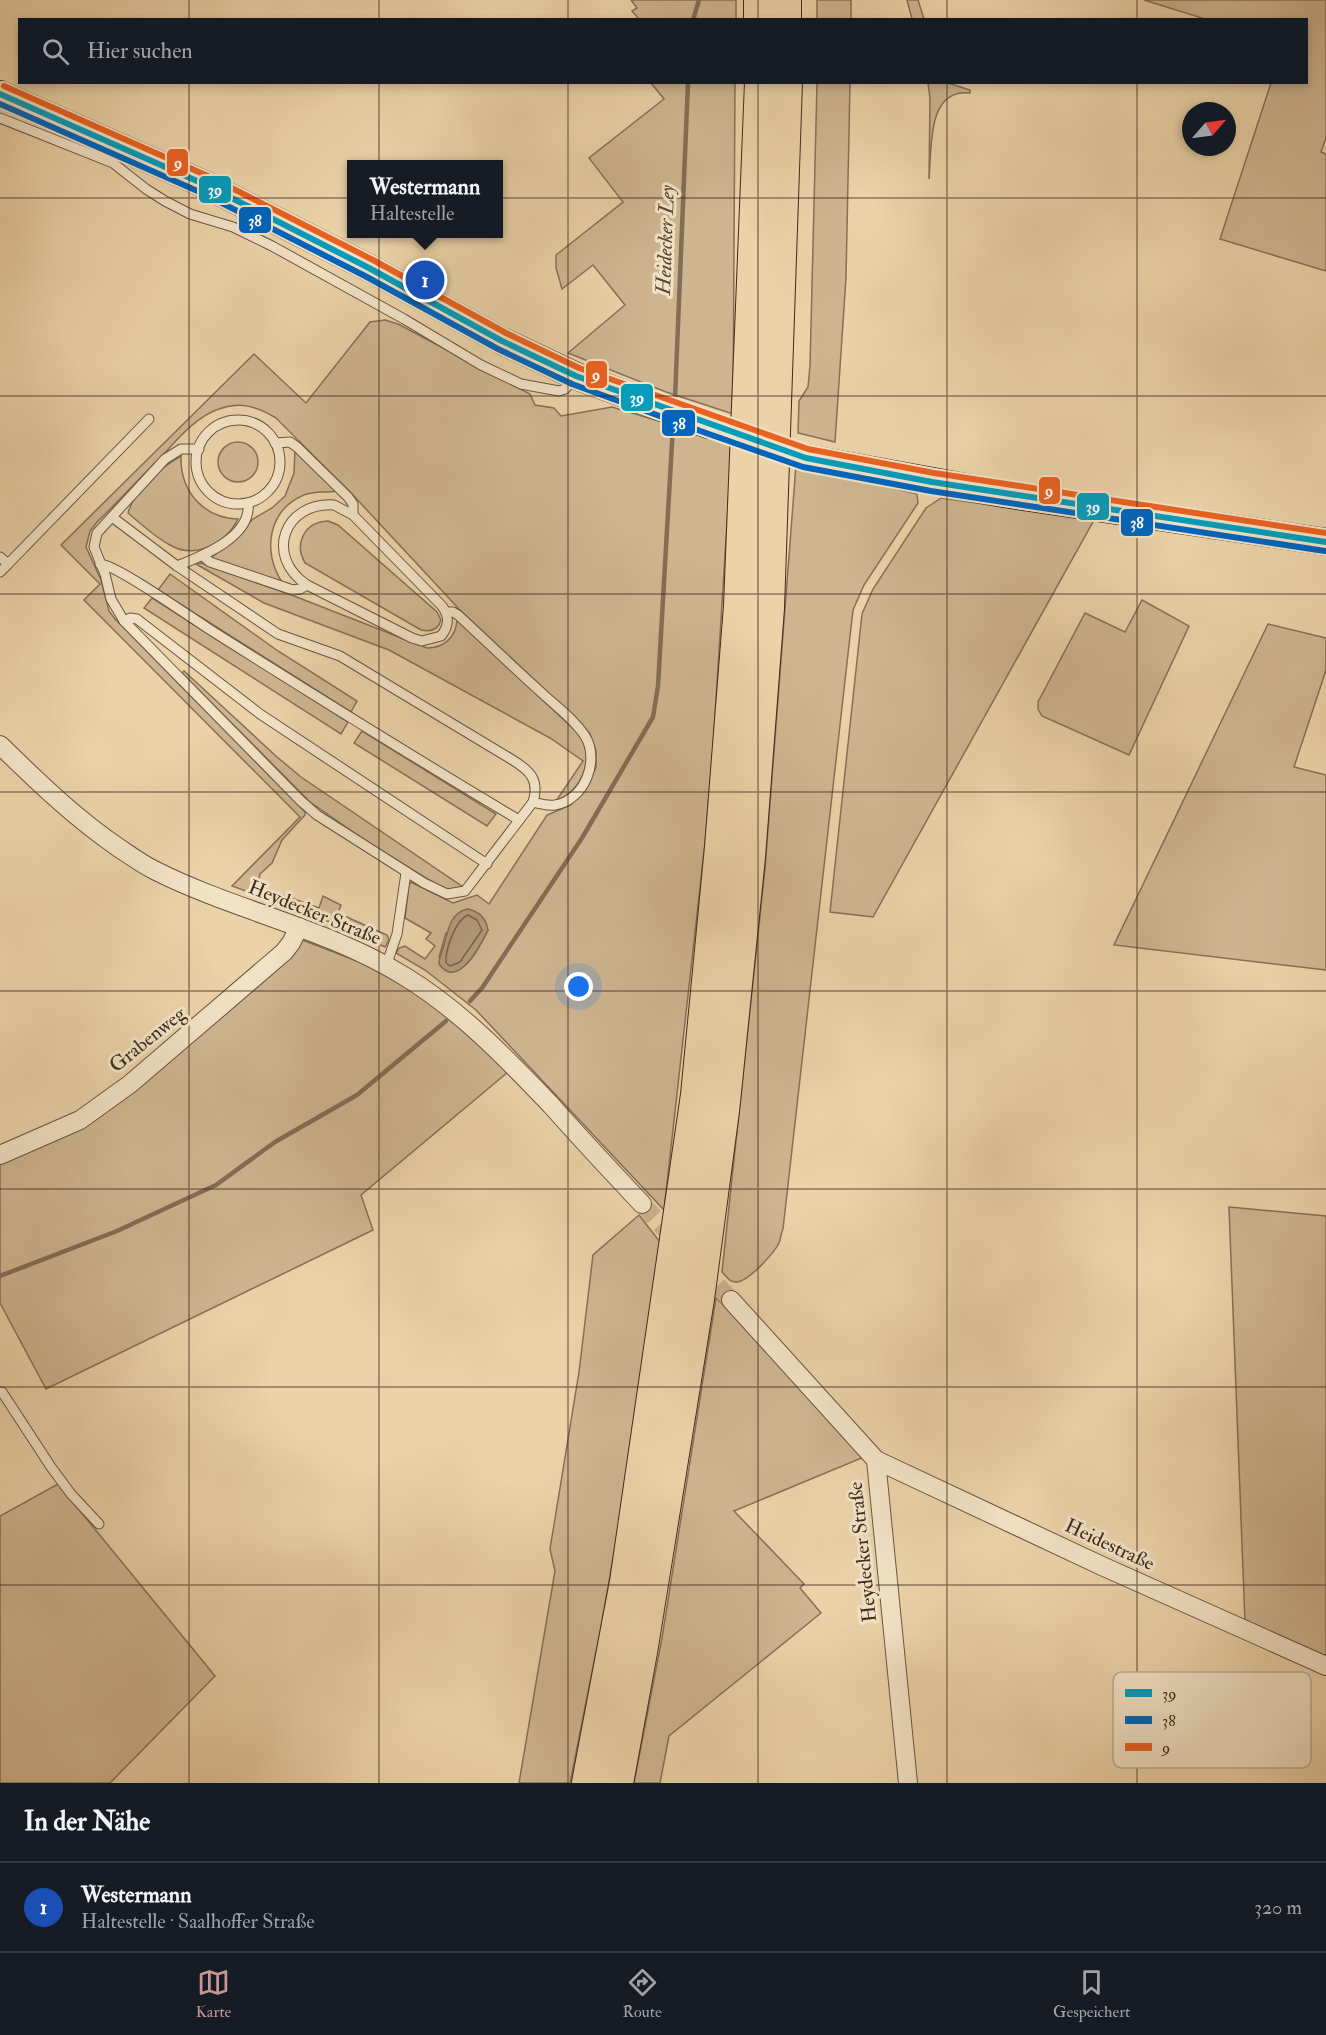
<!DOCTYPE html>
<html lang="de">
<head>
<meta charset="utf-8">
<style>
  body { margin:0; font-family:"IM FELL Double Pica",serif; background:#20242c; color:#f1f3f6 }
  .compass { position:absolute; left:1182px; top:102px; width:54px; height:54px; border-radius:50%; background:#171b24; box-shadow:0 3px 9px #0003; rotate:62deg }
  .you { position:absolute; left:579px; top:987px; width:21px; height:21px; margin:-15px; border:4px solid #fff; border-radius:50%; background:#1a73e8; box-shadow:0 0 0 9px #1a73e833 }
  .badge { display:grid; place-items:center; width:39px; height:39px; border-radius:50%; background:#c59692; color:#fff; font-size:20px; font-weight:700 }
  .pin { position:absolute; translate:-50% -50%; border:3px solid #fff; box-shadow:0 2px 6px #0006 }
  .popup { position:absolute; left:347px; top:160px; width:156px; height:78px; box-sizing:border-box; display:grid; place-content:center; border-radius:0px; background:#171b24; filter:drop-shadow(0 2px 4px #0005); font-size:20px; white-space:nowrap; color:#9ea1a6 }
  .popup b { font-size:22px; color:#f1f3f6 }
  .popup::after { content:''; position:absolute; left:50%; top:100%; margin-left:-12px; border:12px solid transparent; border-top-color:#171b24 }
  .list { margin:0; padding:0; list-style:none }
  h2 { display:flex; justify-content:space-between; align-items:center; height:78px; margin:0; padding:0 24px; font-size:26px }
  h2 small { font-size:20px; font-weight:400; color:#9ea1a6 }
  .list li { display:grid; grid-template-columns:39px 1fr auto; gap:18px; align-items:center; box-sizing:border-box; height:90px; padding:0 24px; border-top:2px solid #363941 }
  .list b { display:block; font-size:22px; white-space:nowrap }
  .list p { margin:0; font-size:20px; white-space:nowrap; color:#9ea1a6 }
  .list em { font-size:20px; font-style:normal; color:#9ea1a6 }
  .icon { flex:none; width:33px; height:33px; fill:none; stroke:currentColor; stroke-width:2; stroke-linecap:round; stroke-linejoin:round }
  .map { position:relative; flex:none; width:1326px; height:1783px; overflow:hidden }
  .search { position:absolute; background:#171b24; box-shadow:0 3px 9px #0003; left:18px; right:18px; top:18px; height:66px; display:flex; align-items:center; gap:15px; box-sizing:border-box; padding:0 21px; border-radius:0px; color:#9ea1a6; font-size:22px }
  .sheet { height:168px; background:#171b24 }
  nav { display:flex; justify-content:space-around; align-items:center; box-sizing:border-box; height:84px; border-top:2px solid #363941; background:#171b24; font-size:16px; color:#9ea1a6 }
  nav a { display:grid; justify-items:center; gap:3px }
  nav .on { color:#c59692 }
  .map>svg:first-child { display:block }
</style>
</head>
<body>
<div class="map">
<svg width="1326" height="1783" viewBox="0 0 1326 1783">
  <rect width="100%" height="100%" fill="#ebd2a8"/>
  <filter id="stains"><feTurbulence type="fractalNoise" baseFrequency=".00333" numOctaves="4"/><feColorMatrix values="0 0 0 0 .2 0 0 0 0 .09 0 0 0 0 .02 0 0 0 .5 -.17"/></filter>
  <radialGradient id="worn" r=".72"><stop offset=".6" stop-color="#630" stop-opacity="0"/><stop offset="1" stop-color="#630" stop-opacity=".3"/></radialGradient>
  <g fill="#ceb590" stroke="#867056" stroke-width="1.5" fill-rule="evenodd">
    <polygon points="631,0 736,0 736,19 639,19 632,11 637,8"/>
    <rect x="817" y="0" width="34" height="19"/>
    <polygon points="907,0 918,0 924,19 912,19"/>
    <polygon points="1144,0 1326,0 1326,138 1321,152 1326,154 1326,271 1220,239 1271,83 1306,82 1306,20 1205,19"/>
    <polygon points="651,83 735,83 733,414 666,392 568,353 625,305 593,265 562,289 556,268 556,255 623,202 589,158 664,99"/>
    <polygon points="817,83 850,83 846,278 835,442 798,433 799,401 808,387 810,366"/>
    <path d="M 928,83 L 948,83 L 970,90 L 970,93 C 926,88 932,150 929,179 L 930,98 Z"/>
    <path d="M 385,320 L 398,324 L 530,394 L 535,405 L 554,408 L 561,416 L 612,407 L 732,443 L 713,748 L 705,843 L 664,1210 L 476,1010 L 425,970 L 396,953 L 399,948 L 405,946 L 425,959 L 435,946 L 426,939 L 431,933 L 405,918 L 409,885 L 411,882 L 453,903 L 477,895 L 489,904 L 547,815 L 571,805 L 590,781 L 596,767 L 596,751 L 590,734 L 584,727 L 459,609 L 352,494 L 276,418 C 258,407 240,401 219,409 C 194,417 174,444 156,462 C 136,482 117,503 97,522 L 90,531 L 86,547 L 101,580 L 109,611 L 115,619 L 305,812 L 305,815 L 282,840 L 272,863 L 260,874 L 258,886 L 319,908 L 323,896 L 341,905 L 338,913 L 387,935 L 389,940 L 385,947 L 333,923 L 232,886 L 300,817 L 84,600 L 100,584 L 61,545 L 254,354 L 306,403 L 370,322 ZM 488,930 C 480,946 469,970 450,972 L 439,957 L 446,933 Z"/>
    <circle cx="238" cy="462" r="20"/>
    <path d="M 295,450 L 336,491 C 326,493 315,491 304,495 C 268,510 262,552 282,582 L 210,558 L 226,547 L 253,519 L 272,508 L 285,496 L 294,473 Z"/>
    <path d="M 181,456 C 180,491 203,518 238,519 C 226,543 195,560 170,545 C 155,537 141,524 128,513 C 135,489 160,468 181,456 Z"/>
    <path d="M 796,465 L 917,494 L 918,503 L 864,585 L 853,610 L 783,1229 C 781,1233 781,1238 779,1243 C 774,1253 749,1281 737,1282 C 730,1283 726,1276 722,1272 L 765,869 Z"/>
    <polygon points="941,498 1094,520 873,917 830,912 862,614 873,589 926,508"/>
    <path d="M 328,521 L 338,525 L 437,612 L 441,620 C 438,631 430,632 421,630 L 305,563 C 294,544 304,522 328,521 Z"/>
    <path d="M 201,563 L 289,594 L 427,648 C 444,648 456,637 457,620 L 578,733 C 596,758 583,789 556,801 L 583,761 L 550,738 L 389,650 L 264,603 L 196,564 Z"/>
    <polygon points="170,574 278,651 357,701 351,712 158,590"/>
    <polygon points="152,598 348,722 341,734 144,608"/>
    <polygon points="1142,600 1189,626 1129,755 1042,716 1038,709 1038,702 1085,613 1125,632"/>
    <polygon points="1268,624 1326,638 1326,670 1294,767 1326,775 1326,970 1114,945"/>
    <polygon points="184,671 277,757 301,777 463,887 449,890 442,888 369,843 310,802 191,682 182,673"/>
    <polygon points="362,731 496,814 487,826 354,743"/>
    <polygon points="292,936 383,971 433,1003 508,1072 361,1195 373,1230 46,1389 0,1303 0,1155 80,1120"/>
    <polygon points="1229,1207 1326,1216 1326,1659 1245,1622"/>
    <polygon points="639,1215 660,1242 622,1507 601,1627 570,1783 519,1783 555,1571 550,1549 579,1372 593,1255"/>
    <polygon points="716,1298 744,1324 864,1457 734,1511 804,1584 800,1588 821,1613 669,1736 660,1783 634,1783 662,1638"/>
    <polygon points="58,1484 215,1676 110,1783 0,1783 0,1516"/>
  </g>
  <path fill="#b19979" stroke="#836d54" stroke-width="1.5" d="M 467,909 C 479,911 486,918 488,930 C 481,944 458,991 439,964 C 439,957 442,952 444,945 C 448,931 450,913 467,909 Z"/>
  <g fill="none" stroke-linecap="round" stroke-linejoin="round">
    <path stroke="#78624b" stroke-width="1.5" d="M 468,915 L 477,920 L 482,930 L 460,962 L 450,966 L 446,963 C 445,951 455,920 468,915 Z"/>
    <g stroke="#836d54" stroke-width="4.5">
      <polyline points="693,20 699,0"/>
      <polyline points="675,398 688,82"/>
      <polyline points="470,1001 482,988 582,838 653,717 658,686 673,426"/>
      <polyline points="0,1276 117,1231 216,1185 275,1142 357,1095 446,1021"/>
    </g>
    <g stroke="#c9b08c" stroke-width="18" stroke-dasharray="18 9" stroke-linecap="butt">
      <polyline points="642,1204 679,1244"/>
      <polyline points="699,1266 731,1300"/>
    </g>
    <polyline stroke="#c9b08c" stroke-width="26" stroke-dasharray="26 13" stroke-linecap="butt" points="709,425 806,458"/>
    <g stroke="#6a5440" stroke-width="11">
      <g id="lane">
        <polyline points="0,118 113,163 146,189 165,201 190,214 233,227 272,246 404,319 481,365 521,384 559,391 565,389 575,378"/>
        <circle cx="238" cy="462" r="42"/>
        <polyline points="275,443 290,442 297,447 348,497 353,504 353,515"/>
        <path d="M 334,505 L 353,515 L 442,606 C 450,617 449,626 441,636 L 422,641 L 412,638 L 307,585 C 264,556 284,502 334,505 Z"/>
        <path d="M 112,517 L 177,566 L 278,634 L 340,656 L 511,759 C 529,770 540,779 533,802 L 465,891 L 447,894 L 424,883 L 317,815 L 301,801 L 124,621 L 111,599 L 105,574 L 94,547 L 97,533 L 165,459 L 181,449 L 199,449"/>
        <polyline points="203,556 210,562 293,590 300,589 307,585"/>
        <polyline points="0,557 8,564 0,572"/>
        <polyline points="8,564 149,419"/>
        <path d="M 100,564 C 117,565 190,617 209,629 C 312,694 415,758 519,820"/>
        <path d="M 177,566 C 202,556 252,537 248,503"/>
        <path d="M 446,612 L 453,612 L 458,615 C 486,641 514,668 543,694 C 557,707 574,719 585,736 C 600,760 585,800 555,805 C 547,806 540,804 533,802"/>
        <polyline points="124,621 130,618 137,619 260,714 487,864"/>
        <polyline points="386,966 397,934 406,873"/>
        <polyline points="0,1392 2,1392 51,1467 71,1494 99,1524"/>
      </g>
    </g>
    <g stroke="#6a5440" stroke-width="20">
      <g id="street">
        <path d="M 0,745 C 38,782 75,818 119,848 C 131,856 142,864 154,870 C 235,911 326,928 404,976 C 460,1010 505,1057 550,1104 C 580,1138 611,1171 642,1204"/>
        <polyline points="0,1155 80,1120 130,1084 284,952 291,943 299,927"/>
        <polyline points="731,1300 876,1460 908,1783"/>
        <polyline points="876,1460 1102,1566 1326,1666"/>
      </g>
    </g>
    <g stroke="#3f2a1d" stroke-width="28">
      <g id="secondary">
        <polyline points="0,94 206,185 369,268 502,341 576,376 709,425"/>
        <polyline points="806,458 1004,494 1326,542"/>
      </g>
    </g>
    <g stroke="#3f2a1d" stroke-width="34">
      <g id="highway">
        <polyline points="760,0 760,20"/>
        <polyline points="785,0 785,20"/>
        <polyline points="588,1783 626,1582 697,1095 721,847 740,606 761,82"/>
        <polyline points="617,1783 641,1652 698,1299 723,1111 749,857 768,608 786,82"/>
      </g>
    </g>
    <use href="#lane" stroke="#f2e2c6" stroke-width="9"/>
    <use href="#street" stroke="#f2e2c6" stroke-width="18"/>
    <use href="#secondary" stroke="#f2e2c6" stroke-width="26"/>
    <use href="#highway" stroke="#ebd2a8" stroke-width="32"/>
    <g stroke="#f2e2c6" stroke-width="10">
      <polyline id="bus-1" points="0,94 206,185 369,268 502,341 576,376 806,458 932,482 1326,542"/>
    </g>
    <g stroke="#f2e2c6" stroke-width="10">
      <polyline id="bus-2" points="0,104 202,193 365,276 498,349 572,384 706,433 803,467 931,491 1325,551"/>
    </g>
    <g stroke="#f2e2c6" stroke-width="10">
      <polyline id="bus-3" points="4,86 210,177 373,260 506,333 579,368 808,449 934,473 1326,533"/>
    </g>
    <use href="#bus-1" stroke="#069cbc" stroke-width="6"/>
    <use href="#bus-2" stroke="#0065bd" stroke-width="6"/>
    <use href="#bus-3" stroke="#e96222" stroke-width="6"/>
  </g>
  <path fill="none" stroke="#3f2a1d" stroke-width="1.5" stroke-opacity="0.55" d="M 189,0 L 189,20M 379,0 L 379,20M 568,0 L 568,20M 758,0 L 758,20M 947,0 L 947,20M 1137,0 L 1137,20M 189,82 L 189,1783M 379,82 L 379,1783M 568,82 L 568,1783M 758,82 L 758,1783M 947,82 L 947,1783M 1137,82 L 1137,1783M 0,198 L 1326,198M 0,396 L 1326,396M 0,594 L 1326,594M 0,792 L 1326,792M 0,991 L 1326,991M 0,1189 L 1326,1189M 0,1387 L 1326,1387M 0,1585 L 1326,1585"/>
  <g text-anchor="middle" stroke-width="6" stroke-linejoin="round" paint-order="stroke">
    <g font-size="20" fill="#3f2a1d" stroke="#f2e2c6">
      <text transform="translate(315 912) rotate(22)" y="7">Heydecker Straße</text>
      <text transform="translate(147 1039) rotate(-39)" y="7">Grabenweg</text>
      <text transform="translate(1110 1544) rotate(25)" y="7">Heidestraße</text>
      <text transform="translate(862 1552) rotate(-96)" y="7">Heydecker Straße</text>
    </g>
    <g font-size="21" font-style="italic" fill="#5c4634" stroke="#f2e2c6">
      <text transform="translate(665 240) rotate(-88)" y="7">Heidecker Ley</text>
    </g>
  </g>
  <rect x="1113" y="1672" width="198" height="96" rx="9" fill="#f2e2c6" stroke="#bcab93" stroke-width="1.5"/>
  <rect x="1125" y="1689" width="27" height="8" fill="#069cbc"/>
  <rect x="1125" y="1716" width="27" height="8" fill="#0065bd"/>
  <rect x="1125" y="1743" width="27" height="8" fill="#e96222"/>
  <g font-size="16" fill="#3f2a1d">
    <text x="1162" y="1699">39</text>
    <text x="1162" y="1726">38</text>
    <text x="1162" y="1753">9</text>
  </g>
  <g stroke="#f2e2c6" stroke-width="2">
    <rect x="166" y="148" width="23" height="29" rx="6" fill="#e96222"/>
    <rect x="198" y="175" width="34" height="29" rx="6" fill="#069cbc"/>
    <rect x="238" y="206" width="34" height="28" rx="6" fill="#0065bd"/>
    <rect x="585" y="360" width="23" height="29" rx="6" fill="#e96222"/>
    <rect x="620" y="383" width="34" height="29" rx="6" fill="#069cbc"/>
    <rect x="661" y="409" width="35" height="28" rx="6" fill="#0065bd"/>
    <rect x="1038" y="476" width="23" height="29" rx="6" fill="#e96222"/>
    <rect x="1076" y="492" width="34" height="29" rx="6" fill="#069cbc"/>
    <rect x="1120" y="508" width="34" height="29" rx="6" fill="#0065bd"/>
  </g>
  <g font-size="16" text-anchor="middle" font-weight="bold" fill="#fff">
    <text x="178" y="168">9</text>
    <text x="215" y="195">39</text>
    <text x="255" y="226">38</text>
    <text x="596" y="380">9</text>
    <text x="637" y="403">39</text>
    <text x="679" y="429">38</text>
    <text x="1049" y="496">9</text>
    <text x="1093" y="512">39</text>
    <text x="1137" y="528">38</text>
  </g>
  <rect width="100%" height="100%" filter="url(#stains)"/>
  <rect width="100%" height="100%" fill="url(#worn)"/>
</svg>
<svg class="compass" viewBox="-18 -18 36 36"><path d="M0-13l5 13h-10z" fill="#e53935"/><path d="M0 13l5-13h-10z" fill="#9ea1a6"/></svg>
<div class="you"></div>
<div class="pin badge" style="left:425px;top:280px;background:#1a4fb4">1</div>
<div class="popup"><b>Westermann</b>Haltestelle</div>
<div class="search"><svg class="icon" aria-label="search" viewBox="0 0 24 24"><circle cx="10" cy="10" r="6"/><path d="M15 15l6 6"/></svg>Hier suchen</div>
</div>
<section class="sheet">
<h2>In der Nähe<small></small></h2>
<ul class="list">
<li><span class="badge" style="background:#1a4fb4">1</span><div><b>Westermann</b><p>Haltestelle · Saalhoffer Straße</p></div><em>320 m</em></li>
</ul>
</section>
<nav>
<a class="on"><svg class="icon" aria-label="map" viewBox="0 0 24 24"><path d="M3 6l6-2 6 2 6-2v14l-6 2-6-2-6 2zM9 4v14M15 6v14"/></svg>Karte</a>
<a><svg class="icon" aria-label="directions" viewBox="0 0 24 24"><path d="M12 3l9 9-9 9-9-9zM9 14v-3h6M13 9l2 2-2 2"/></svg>Route</a>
<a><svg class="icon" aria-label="saved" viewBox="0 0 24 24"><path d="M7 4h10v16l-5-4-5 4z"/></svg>Gespeichert</a>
</nav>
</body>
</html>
